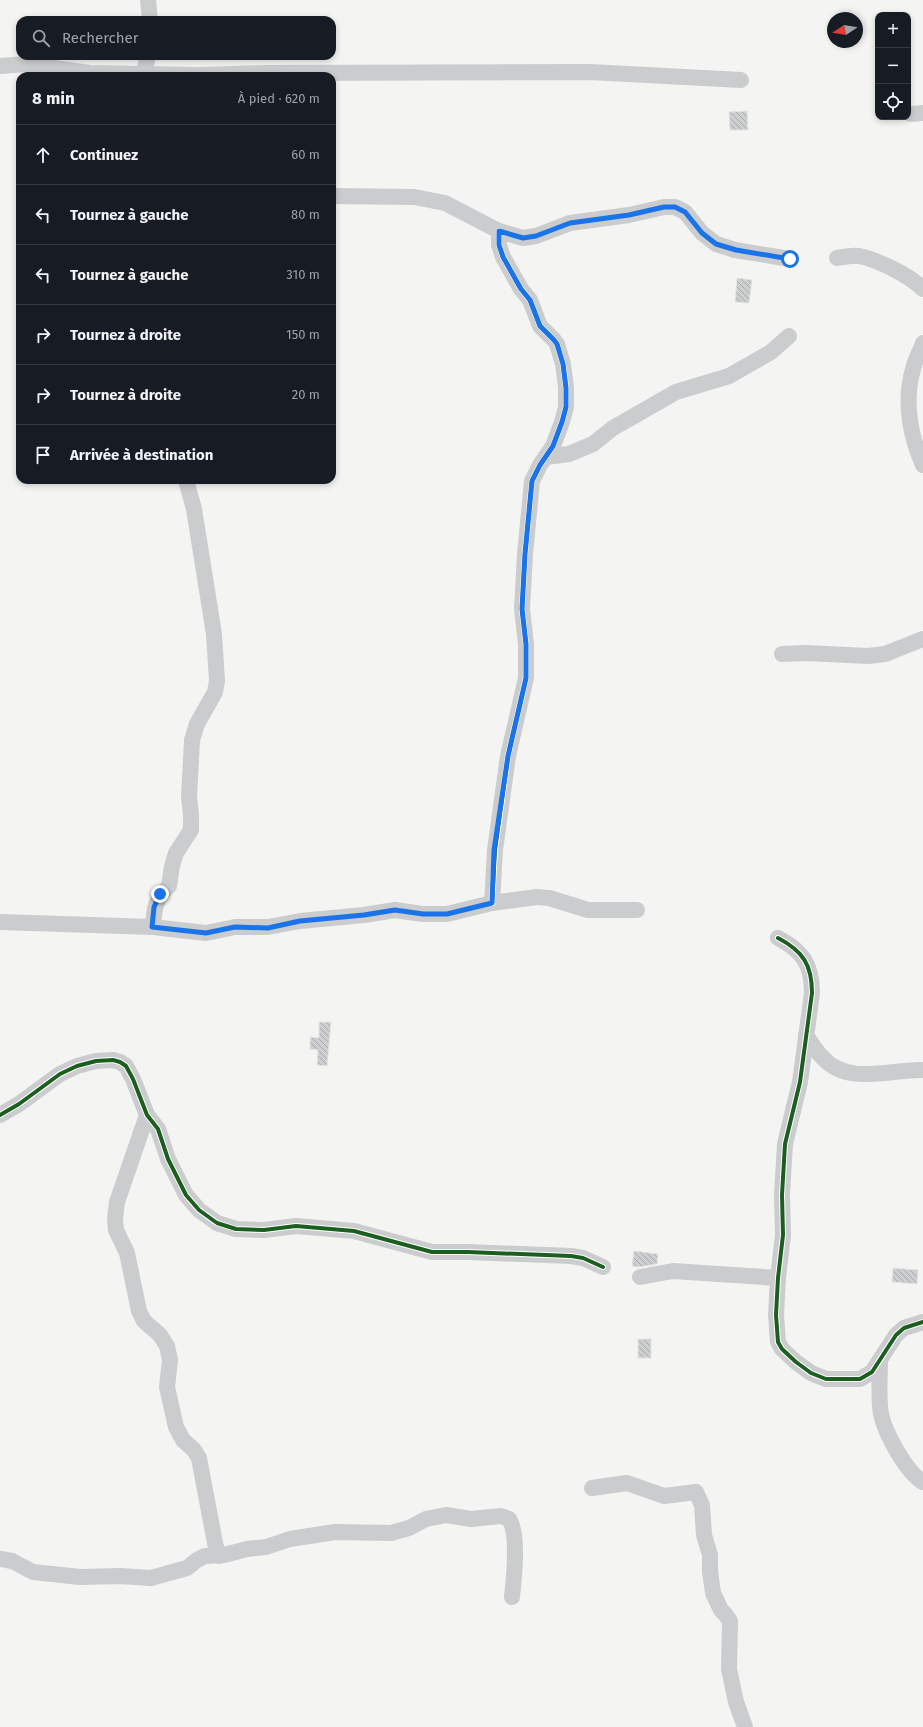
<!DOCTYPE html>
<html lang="fr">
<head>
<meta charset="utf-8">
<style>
  body { margin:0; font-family:"Fira Sans",sans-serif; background:#20242c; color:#f1f3f6 }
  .controls { position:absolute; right:12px; top:12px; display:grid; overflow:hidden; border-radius:8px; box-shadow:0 2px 6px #0003 }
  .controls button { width:36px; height:36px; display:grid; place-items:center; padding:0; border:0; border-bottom:1px solid #363941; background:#171b24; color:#f1f3f6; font:20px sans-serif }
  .compass { position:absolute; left:827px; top:12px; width:36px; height:36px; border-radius:50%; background:#171b24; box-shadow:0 2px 6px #0003; rotate:258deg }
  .stop { position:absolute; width:12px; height:12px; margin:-9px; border:3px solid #1a73e8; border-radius:50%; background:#fff }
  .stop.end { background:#1a73e8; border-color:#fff; box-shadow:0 1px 4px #0008 }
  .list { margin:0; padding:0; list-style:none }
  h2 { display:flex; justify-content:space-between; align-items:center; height:52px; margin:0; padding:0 16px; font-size:17px }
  h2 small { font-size:13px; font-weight:400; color:#9ea1a6 }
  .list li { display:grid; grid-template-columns:26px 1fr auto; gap:12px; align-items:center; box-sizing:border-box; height:60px; padding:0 16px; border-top:1px solid #363941 }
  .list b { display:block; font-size:15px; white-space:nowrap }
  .list em { font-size:13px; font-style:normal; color:#9ea1a6 }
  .icon { flex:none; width:22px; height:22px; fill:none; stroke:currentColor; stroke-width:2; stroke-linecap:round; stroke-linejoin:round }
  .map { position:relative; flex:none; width:923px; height:1727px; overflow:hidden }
  .search { position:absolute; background:#171b24; box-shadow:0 2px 6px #0003; left:16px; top:16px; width:320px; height:44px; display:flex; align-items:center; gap:10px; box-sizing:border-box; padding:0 14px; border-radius:12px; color:#9ea1a6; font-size:15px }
  .panel { position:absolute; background:#171b24; box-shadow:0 2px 6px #0003; left:16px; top:72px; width:320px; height:412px; border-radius:12px }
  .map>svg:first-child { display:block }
</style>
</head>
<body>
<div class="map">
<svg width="923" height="1727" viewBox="0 0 923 1727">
  <defs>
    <pattern id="building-back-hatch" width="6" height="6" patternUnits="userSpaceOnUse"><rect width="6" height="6" fill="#cccecf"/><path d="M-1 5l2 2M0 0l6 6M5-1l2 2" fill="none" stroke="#a9acad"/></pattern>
  </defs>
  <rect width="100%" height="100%" fill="#f4f4f3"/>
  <g fill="url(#building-back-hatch)" stroke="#e4e4e3">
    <polygon points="747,111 748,130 730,130 729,112"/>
    <polygon points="737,278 752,280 749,303 735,302"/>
    <polygon points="319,1022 331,1022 327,1066 317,1065 318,1050 310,1049 310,1037 319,1038"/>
    <polygon points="634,1251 658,1254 657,1264 639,1267 632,1266"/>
    <polygon points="893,1268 918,1270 917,1284 892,1282"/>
    <rect x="638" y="1339" width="13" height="19"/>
  </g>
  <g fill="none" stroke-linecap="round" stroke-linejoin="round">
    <g stroke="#cacccd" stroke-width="16">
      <polyline points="148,0 150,20"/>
      <polyline points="0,66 27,64 89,73 200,75 268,73 268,76"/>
      <polyline points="268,73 590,72 741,80"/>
      <polyline points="143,76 148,56"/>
      <polyline points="911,114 923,113"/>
      <polyline points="332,196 414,197 445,203 499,231 523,238 536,236 570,223 629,215 664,207 675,207 685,212 702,233 716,244 735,250 790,259"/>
      <path d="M 837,258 C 843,257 852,255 859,256 C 878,260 909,275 923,289"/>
      <path d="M 923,343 C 920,352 915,360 913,369 C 904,401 910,435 923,465"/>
      <polyline points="546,457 569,454 593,444 613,428 676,392 729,376 771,352 789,336"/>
      <polyline points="782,654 806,653 868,656 885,654 923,639"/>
      <polyline points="492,903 495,850 508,756 526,678 526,644 522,609 525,554 532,481 540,465 553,446 562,422 566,407 566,387 563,364 557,344 554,340 540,326 530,300 521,289 503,257 499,245 499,231"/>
      <polyline points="0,922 153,927 206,933 235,927 268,927 300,921 364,915 395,910 423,914 447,914 492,903 537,897 549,898 588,910 637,910"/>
      <path d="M 153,927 C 154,909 155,899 169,886 L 172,866 L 176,853 L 191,830 L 191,815 L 189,797 L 192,740 L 197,724 L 215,692 L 217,681 L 214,634 L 194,509 L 186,480"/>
      <path d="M 778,938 C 803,951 812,965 812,993 L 800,1082 L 785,1144 L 782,1195 L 783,1235 L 778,1278 L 776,1315 L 778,1342 L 782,1349 L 796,1362 L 811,1373 L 826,1379 L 860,1379 L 872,1372 L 896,1335 L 904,1328 L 923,1322"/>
      <path d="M 806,1035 C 811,1043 816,1051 823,1058 C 849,1086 890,1069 923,1070"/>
      <polyline points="0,1115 19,1104 60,1074 77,1066 96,1061 113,1060 120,1062 126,1066 133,1079 147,1115 158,1129 168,1159 186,1195 199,1210 217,1223 236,1229 264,1230 296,1226 354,1231 432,1252 468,1252 571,1256 583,1258 603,1267"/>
      <polyline points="147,1115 117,1202 115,1219 116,1230 127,1253 139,1311 144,1321 160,1335 167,1346 170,1360 167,1387 176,1427 183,1440 194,1450 199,1458 215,1543 219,1556"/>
      <polyline points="640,1277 673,1271 778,1278"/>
      <path d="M 880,1360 C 880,1377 878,1397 881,1414 C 885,1433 906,1472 923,1482"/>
      <polyline points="592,1488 627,1483 664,1496 696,1492 702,1505 704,1535 710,1555 710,1571 713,1593 721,1610 725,1614 730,1621 729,1669 736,1702 745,1727"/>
      <path d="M 0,1559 L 12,1561 L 33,1572 L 80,1577 L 120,1576 L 151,1578 L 187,1568 L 197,1560 L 205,1556 L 224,1555 L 247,1549 L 266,1547 L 290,1539 L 335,1532 L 391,1533 L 409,1528 L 426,1519 L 446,1515 L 471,1519 L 501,1516 L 509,1519 C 519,1534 514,1579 512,1597"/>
    </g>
    <g stroke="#fff" stroke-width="6">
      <g id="cycleway">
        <polyline points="492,903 495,850 508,756 526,678 526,644 522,609 525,554 532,481 540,465 553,446 562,422 566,407 566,387 563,364 557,344 554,340 540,326 530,300 521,289 503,257 499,245 499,231"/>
        <path d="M 778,938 C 803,951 812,965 812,993 L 800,1082 L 785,1144 L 782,1195 L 783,1235 L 778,1278 L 776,1315 L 778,1342 L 782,1349 L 796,1362 L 811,1373 L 826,1379 L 860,1379 L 872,1372 L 896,1335 L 904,1328 L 923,1322"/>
        <polyline points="0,1115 19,1104 60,1074 77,1066 96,1061 113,1060 120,1062 126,1066 133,1079 147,1115 158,1129 168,1159 186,1195 199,1210 217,1223 236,1229 264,1230 296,1226 354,1231 432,1252 468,1252 571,1256 583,1258 603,1267"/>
      </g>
    </g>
    <use href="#cycleway" stroke="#1b5e20" stroke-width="4"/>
  </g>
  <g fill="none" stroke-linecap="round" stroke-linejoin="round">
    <polyline stroke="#1a73e8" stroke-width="5" points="160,894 154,907 152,927 206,933 235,927 268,928 300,921 364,915 395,910 423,914 447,914 492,903 494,850 508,756 526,678 526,644 522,609 525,554 532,481 540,465 553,446 562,422 566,407 566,388 563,364 557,344 554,340 540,326 530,300 521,289 503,257 499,245 499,231 523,238 536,236 570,223 629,215 664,207 675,207 685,212 702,233 716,244 736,250 790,259"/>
  </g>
</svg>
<div class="controls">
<button>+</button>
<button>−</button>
<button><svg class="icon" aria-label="locate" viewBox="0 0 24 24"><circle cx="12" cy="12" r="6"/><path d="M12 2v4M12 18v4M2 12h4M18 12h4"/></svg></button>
</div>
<svg class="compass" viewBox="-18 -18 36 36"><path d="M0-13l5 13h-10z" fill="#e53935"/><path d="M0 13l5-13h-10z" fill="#9ea1a6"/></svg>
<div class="stop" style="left:790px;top:259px"></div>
<div class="stop end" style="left:160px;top:894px"></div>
<div class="search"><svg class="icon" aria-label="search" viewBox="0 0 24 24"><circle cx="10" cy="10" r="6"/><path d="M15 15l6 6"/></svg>Rechercher</div>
<section class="panel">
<h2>8 min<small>À pied · 620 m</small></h2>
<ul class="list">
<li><svg class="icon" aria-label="ahead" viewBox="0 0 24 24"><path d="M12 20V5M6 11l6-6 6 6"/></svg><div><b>Continuez</b></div><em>60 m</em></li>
<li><svg class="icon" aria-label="left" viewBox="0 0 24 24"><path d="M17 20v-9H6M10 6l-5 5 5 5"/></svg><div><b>Tournez à gauche</b></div><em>80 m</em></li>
<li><svg class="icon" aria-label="left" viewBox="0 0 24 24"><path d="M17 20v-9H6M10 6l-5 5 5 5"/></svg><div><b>Tournez à gauche</b></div><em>310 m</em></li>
<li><svg class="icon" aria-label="right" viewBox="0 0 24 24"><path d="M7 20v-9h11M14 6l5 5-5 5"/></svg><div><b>Tournez à droite</b></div><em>150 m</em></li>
<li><svg class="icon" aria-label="right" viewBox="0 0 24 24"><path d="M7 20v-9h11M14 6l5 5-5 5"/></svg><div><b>Tournez à droite</b></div><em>20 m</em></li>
<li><svg class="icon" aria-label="arrive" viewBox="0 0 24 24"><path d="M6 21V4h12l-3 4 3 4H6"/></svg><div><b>Arrivée à destination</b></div></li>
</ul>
</section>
</div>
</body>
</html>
